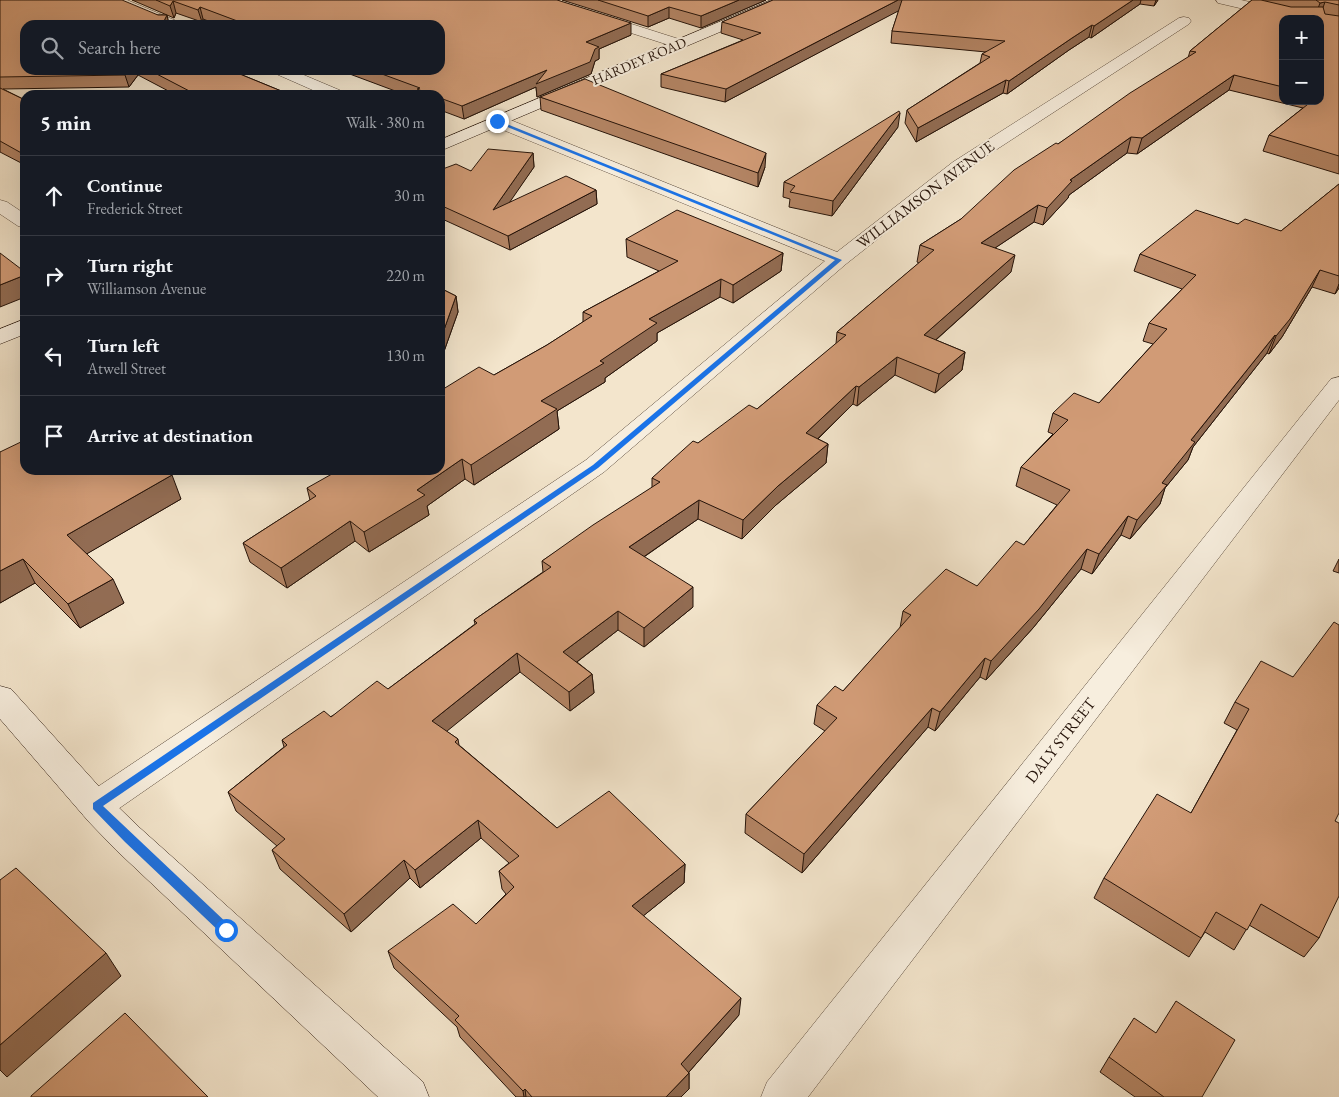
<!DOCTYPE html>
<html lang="en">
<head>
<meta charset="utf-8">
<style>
  body { margin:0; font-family:"EB Garamond",serif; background:#242831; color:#f1f3f6 }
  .controls { position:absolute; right:15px; top:15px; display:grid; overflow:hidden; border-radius:10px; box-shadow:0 5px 20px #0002 }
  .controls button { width:45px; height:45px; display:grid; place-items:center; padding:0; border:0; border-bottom:1px solid #363941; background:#171b24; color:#f1f3f6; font:25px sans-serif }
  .stop { position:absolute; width:15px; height:15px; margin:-11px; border:4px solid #1a73e8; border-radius:50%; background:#fff }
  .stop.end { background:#1a73e8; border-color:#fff; box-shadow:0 1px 5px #0008 }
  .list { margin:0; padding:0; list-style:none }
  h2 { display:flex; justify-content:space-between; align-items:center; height:65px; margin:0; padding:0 20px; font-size:21px }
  h2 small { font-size:16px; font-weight:400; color:#9ea1a6 }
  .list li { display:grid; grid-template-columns:32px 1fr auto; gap:15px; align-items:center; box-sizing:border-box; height:80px; padding:0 20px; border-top:1px solid #363941 }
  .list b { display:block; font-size:19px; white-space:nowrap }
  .list p { margin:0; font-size:16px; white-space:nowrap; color:#9ea1a6 }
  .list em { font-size:16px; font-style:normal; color:#9ea1a6 }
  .icon { flex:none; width:28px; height:28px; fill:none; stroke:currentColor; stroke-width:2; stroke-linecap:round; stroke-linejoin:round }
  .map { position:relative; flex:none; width:1339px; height:1097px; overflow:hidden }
  .search { position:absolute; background:#171b24; box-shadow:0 5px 20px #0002; left:20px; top:20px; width:425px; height:55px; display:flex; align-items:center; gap:12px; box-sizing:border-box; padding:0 18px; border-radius:15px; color:#9ea1a6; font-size:19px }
  .panel { position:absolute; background:#171b24; box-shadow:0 5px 20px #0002; left:20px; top:90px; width:425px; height:385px; border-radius:15px }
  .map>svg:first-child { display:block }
</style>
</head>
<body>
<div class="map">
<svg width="1339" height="1097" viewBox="0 0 1339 1097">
  <rect width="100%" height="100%" fill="#f3e5cc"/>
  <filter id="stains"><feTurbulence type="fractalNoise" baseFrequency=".004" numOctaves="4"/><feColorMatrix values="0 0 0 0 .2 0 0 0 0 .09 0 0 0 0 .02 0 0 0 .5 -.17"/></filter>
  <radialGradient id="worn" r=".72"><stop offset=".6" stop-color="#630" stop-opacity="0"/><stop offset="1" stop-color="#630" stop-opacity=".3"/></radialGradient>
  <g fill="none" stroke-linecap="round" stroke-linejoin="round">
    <g stroke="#58483a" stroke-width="1">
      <g id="street">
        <polygon points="108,0 127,0 179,22 181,25 162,25 110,3"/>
        <polygon points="535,0 556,0 685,41 687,44 685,47 675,47 537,3"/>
        <polygon points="1216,0 1241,0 1312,16 1314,19 1287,19 1218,3"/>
        <polygon points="1184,17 1189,18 1191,21 1189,24 965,170 846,264 604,472 108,816 96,820 84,816 79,806 84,796 586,460 825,261 491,125 489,121 491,117 503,117 837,252 953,162 1179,18"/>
        <polygon points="271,70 292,70 344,92 346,95 324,95 274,73"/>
        <polygon points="0,200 7,202 25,214 25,228 18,226 0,214"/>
        <polygon points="1339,377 1339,400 808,1097 761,1097 767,1082 1331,379"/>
      </g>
    </g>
    <g stroke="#251309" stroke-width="1">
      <g id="secondary">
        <polygon points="771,0 790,0 788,3 440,151 440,140"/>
        <polygon points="25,319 25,334 0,344 0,329"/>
        <polygon points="0,686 11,689 113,802 140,828 423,1082 429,1097 378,1097 116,850 89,822 0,719"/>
      </g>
    </g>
    <use href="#street" fill="#f7eede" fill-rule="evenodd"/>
    <use href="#secondary" fill="#f7eede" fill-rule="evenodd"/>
  </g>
  <g fill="#b48565" stroke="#251309" fill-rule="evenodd">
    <polygon points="0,0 158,15 167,15 169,25 25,25 25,70 230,70 291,95 176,95 138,75 129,87 3,89 25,100 25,165 0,152"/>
    <polygon points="132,0 557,0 631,35 599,49 599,59 595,61 591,74 537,97 536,87 464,119 440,110 440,95 406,95 339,70 440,70 440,25 219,25 203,19 202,22 176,13 174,18"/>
    <polygon points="562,0 766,0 701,28 669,18 648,27"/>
    <polygon points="773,0 1158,0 1154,6 1140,4 1091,38 1089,37 1069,50 1007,94 1003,93 916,142 905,123 907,110 980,63 982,54 986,52 891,43 892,31 899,10 725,102 661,87 661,74 743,40 721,33 722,22"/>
    <path d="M 1252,0 L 1339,0 L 1339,174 L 1263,151 L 1269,135 L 1303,108 L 1229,90 L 1137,154 L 1127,153 L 1069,195 L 1068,198 L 1043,225 L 1034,222 L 995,248 L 1011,272 L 936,340 L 965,352 L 962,370 L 935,393 L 895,375 L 857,406 L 853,404 L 818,439 L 828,444 L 826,463 L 776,505 L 742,539 L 698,519 L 644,557 L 693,607 L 644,647 L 618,630 L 577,662 L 592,674 L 594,693 L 570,711 L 520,672 L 446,731 L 458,739 L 459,745 L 557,828 L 685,864 L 684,883 L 643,916 L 739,1015 L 689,1072 L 689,1089 L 681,1097 L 516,1097 L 460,1037 L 457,1027 L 394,968 L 388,951 L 476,924 L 506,894 L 502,889 L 499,871 L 509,863 L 481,838 L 420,888 L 410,878 L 351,932 L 280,869 L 272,850 L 277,846 L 236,811 L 228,792 L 284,747 L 282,740 L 388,689 L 475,624 L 474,620 L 543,572 L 542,561 L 652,488 L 652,478 L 698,443 L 757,409 L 836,344 L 837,332 L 919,263 L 917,262 L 920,245 L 961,219 L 1058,144 L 1188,58 L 1190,51 ZM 1283,19 L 1320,19 L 1320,101 L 1283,101 Z"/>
    <polygon points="540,97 765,167 758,187 541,110"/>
    <polygon points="898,127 832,216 789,207 790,199 783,197 784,182"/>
    <polygon points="533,153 534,167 509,202 596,190 597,204 510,250 440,218 440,170 471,171"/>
    <polygon points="1339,184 1339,288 1335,294 1312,287 1282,337 1269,354 1267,353 1193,447 1188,460 1165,488 1160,504 1130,539 1121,535 1092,574 1081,569 1033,628 986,680 980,677 935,731 928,727 802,873 745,833 746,814 825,731 814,724 817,705 843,691 900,628 903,611 977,586 1024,545 1057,505 1016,486 1021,467 1053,434 1048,432 1053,413 1099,403 1153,344 1143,341 1149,323 1182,289 1134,271 1140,254 1238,224 1281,231"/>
    <polygon points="626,239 783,253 781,271 733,303 720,297 657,333 657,341 605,378 605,382 557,411 559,429 474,485 465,479 427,506 429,515 369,552 355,541 287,588 250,562 243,543 310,500 307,488 440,470 494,375 547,345 583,322 583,312 659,271 627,257"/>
    <polygon points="440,288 456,296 458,312 442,357 440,357"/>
    <polygon points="0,452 181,499 86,554 124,603 80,628 35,583 0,603"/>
    <polygon points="1339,559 1339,573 1333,571"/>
    <polygon points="1293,677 1335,821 1319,938 1304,957 1249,925 1234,950 1205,932 1189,957 1094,898 1104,878 1191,813 1237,730 1224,723 1235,702"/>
    <polygon points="1156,1033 1202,1097 1135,1097 1100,1072 1109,1057"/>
  </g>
  <g fill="#926c53" stroke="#251309">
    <polygon points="739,0 766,0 701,28 701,16"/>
    <polygon points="898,0 903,0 902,9 725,102 726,89"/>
    <polygon points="1133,0 1141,0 1140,4 1091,38 1094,26"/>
    <polygon points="1156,0 1158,0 1154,6"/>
    <polygon points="173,1 176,13 174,18 170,6"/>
    <polygon points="1325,2 1320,16 1315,17 1320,3"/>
    <polygon points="200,7 203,19 202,22 198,10"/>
    <polygon points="669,7 669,18 648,27 648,16"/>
    <polygon points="167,15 169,25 162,25"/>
    <polygon points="631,23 631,35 599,49 599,59 595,61 591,74 537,97 536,87 464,119 462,106 547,70 586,42"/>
    <polygon points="1092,25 1089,37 1069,50 1007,94 1009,81 1072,38"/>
    <polygon points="129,70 137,70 138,75 129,87 125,75"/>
    <polygon points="1234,75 1229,90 1137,154 1142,138"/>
    <polygon points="1006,80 1003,93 916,142 918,128"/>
    <polygon points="900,113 898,127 832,216 833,201"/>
    <polygon points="1131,137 1127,153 1069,195 1068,198 1043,225 1047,208 1070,180"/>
    <polygon points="533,153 534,167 494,225 493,210"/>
    <polygon points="766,153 765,167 758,187 758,173"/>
    <polygon points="596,190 597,204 510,250 508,236"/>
    <polygon points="1038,205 1034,222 977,260 981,243"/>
    <polygon points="783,253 781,271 733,303 733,285"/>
    <polygon points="1015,255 1011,272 921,353 924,335"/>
    <polygon points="1320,270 1312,287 1282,337 1269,354 1276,336"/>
    <polygon points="25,275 25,297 0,307 0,285"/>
    <polygon points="721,279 720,297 657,333 657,341 605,378 605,382 557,411 559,429 474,485 471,465 541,401 600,361 649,319"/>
    <polygon points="1339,284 1339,288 1335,294"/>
    <polygon points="456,296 458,312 442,357 440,341"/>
    <polygon points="1275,335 1267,353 1193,447 1188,460 1165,488 1160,504 1130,539 1137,520 1191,440"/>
    <polygon points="965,352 962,370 935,393 939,374"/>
    <polygon points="897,357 895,375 857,406 859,387"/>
    <polygon points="856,386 853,404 804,452 806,433"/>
    <polygon points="828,444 826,463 776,505 742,539 743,520 778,486"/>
    <polygon points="462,459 465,479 427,506 429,515 369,552 364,532 417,490"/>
    <polygon points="172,475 181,499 78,559 67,535"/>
    <polygon points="699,500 698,519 629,567 629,547"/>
    <polygon points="1128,516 1121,535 1092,574 1099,554"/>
    <polygon points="350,521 355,541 287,588 281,568"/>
    <polygon points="1087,549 1081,569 1033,628 986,680 991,661"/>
    <polygon points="23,559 35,583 0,603 0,571"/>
    <polygon points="113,579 124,603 80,628 68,604"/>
    <polygon points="693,587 693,607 644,647 644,628"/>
    <polygon points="618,611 618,630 565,671 563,652"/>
    <polygon points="517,653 520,672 436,740 432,721"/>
    <polygon points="985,658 980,677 935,731 940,712"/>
    <polygon points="592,674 594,693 570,711 569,692"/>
    <polygon points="932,708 928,727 802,873 804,854"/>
    <polygon points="478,820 481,838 420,888 415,870"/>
    <polygon points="404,860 410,878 351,932 344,914"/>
    <polygon points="685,864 684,883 632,925 632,906"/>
    <polygon points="106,953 121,976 7,1077 0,1070 0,1045"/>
    <polygon points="741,998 739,1015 681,1081 681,1064"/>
    <polygon points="689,1073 689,1089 681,1097 666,1097"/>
    <polygon points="525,1089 526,1097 524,1097 523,1091"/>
  </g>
  <g fill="#d19b76" stroke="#251309">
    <polygon points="0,0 122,0 158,15 167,15 162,25 25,25 25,70 129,70 125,75 0,77"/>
    <polygon points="156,0 557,0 631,23 586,42 599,47 595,49 590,62 536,84 547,70 462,106 440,98 440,95 432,95 417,89 420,88 371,70 440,70 440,25 248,25 200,7 198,10 173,1 170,6"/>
    <polygon points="598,0 739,0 701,16 669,7 648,16"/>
    <polygon points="773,0 898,0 726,89 661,74 761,33 722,22"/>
    <polygon points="902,0 1133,0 1094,26 1092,25 1072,38 1009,81 1006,80 918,128 907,110 990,57 982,54 1005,41 892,31"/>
    <polygon points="1252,0 1261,0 1291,7 1323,7 1325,14 1339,16 1339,156 1269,135 1312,101 1320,101 1320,19 1283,19 1283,87 1234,75 1142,138 1131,137 1070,180 1072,181 1047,208 1038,205 981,243 1015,255 924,335 965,352 939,374 897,357 859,387 856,386 806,433 828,444 778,486 743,520 699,500 629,547 693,587 644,628 618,611 563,652 592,674 569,692 517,653 432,721 458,739 455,742 557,828 609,791 685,864 632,906 741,998 681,1064 689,1073 666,1097 532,1097 525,1089 523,1091 455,1020 459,1016 388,951 453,904 476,924 514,887 499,871 519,856 478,820 415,870 404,860 344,914 272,850 285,839 228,792 287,745 282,740 324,711 331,717 377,681 388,689 477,623 474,620 551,567 542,561 593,525 660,482 652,478 693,441 698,443 749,405 757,409 846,335 837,332 934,250 920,245 961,219 1014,170 1056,143 1058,144 1130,93 1196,52 1190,51"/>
    <polygon points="1316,0 1339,0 1339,5 1325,2 1320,3"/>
    <polygon points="149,70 230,70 291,95 197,95"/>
    <polygon points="585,79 766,153 758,173 540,97"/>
    <polygon points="0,88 25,100 25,155 0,141"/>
    <polygon points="899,111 900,113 833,201 790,192 795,186 784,182"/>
    <polygon points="488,149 533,153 493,210 566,176 596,190 508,236 440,205 440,170 456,164 471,171"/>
    <polygon points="1339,184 1339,276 1320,270 1290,319 1276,336 1275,335 1191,440 1195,442 1162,483 1167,485 1137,520 1128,516 1099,554 1087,549 1039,609 991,661 985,658 940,712 932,708 804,854 746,814 837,718 817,705 835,686 843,691 911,615 903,611 946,569 977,586 1016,541 1024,545 1070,490 1021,467 1068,420 1053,413 1074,393 1099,403 1167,329 1149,323 1196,275 1140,254 1196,210 1238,224 1245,219 1281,231"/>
    <polygon points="677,210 783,253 733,285 721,279 649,319 657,323 600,361 604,363 541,401 557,409 471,465 462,459 417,490 425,495 364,532 350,521 281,568 243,543 316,496 307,488 339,470 440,470 440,391 479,367 494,375 547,345 592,316 583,312 678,261 626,239"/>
    <polygon points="0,253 25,272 25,275 0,285"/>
    <polygon points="440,288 456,296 440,341"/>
    <polygon points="25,440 25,470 164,470 172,475 67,535 113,579 68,604 23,559 0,571 0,452"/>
    <polygon points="1334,622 1339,625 1339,813 1335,821 1339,823 1339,896 1319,938 1261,904 1247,930 1216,912 1201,938 1104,878 1157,794 1191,813 1249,709 1235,702 1261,661 1293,677"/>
    <polygon points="16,868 106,953 0,1045 0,880"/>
    <polygon points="1176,1001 1235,1040 1202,1097 1164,1097 1109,1057 1134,1018 1156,1033"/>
    <polygon points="125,1013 208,1097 31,1097 31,1096"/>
  </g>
  <polygon fill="#1a73e8" points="497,120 842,260 598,468 103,806 230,926 231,930 230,934 226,935 222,934 125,842 93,809 93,803 593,465 835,260 495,122"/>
  <g text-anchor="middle" stroke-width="4" stroke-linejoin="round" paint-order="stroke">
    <g font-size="14" fill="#251309" stroke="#f7eede">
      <text transform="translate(639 61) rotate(-23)" y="5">HARDEY ROAD</text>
    </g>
    <g font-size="16" fill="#251309" stroke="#f7eede">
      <text transform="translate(925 194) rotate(-37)" y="6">WILLIAMSON AVENUE</text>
      <text transform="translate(1060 740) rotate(-52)" y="6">DALY STREET</text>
    </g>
  </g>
  <rect width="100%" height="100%" filter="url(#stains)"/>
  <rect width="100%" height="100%" fill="url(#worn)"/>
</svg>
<div class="controls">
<button>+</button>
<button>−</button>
</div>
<div class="stop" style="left:226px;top:930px"></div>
<div class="stop end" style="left:497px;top:121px"></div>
<div class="search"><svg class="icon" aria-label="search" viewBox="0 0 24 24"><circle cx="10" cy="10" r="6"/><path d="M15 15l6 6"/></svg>Search here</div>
<section class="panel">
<h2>5 min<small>Walk · 380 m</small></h2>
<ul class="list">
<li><svg class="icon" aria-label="ahead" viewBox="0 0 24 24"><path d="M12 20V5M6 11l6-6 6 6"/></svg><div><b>Continue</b><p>Frederick Street</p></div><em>30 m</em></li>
<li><svg class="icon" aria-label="right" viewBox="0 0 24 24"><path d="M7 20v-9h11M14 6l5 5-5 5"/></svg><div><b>Turn right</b><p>Williamson Avenue</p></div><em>220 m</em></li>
<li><svg class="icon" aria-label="left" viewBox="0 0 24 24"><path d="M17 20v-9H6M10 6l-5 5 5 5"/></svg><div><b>Turn left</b><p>Atwell Street</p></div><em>130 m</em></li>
<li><svg class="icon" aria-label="arrive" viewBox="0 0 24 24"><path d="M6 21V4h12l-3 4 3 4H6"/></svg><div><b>Arrive at destination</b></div></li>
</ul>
</section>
</div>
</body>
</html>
